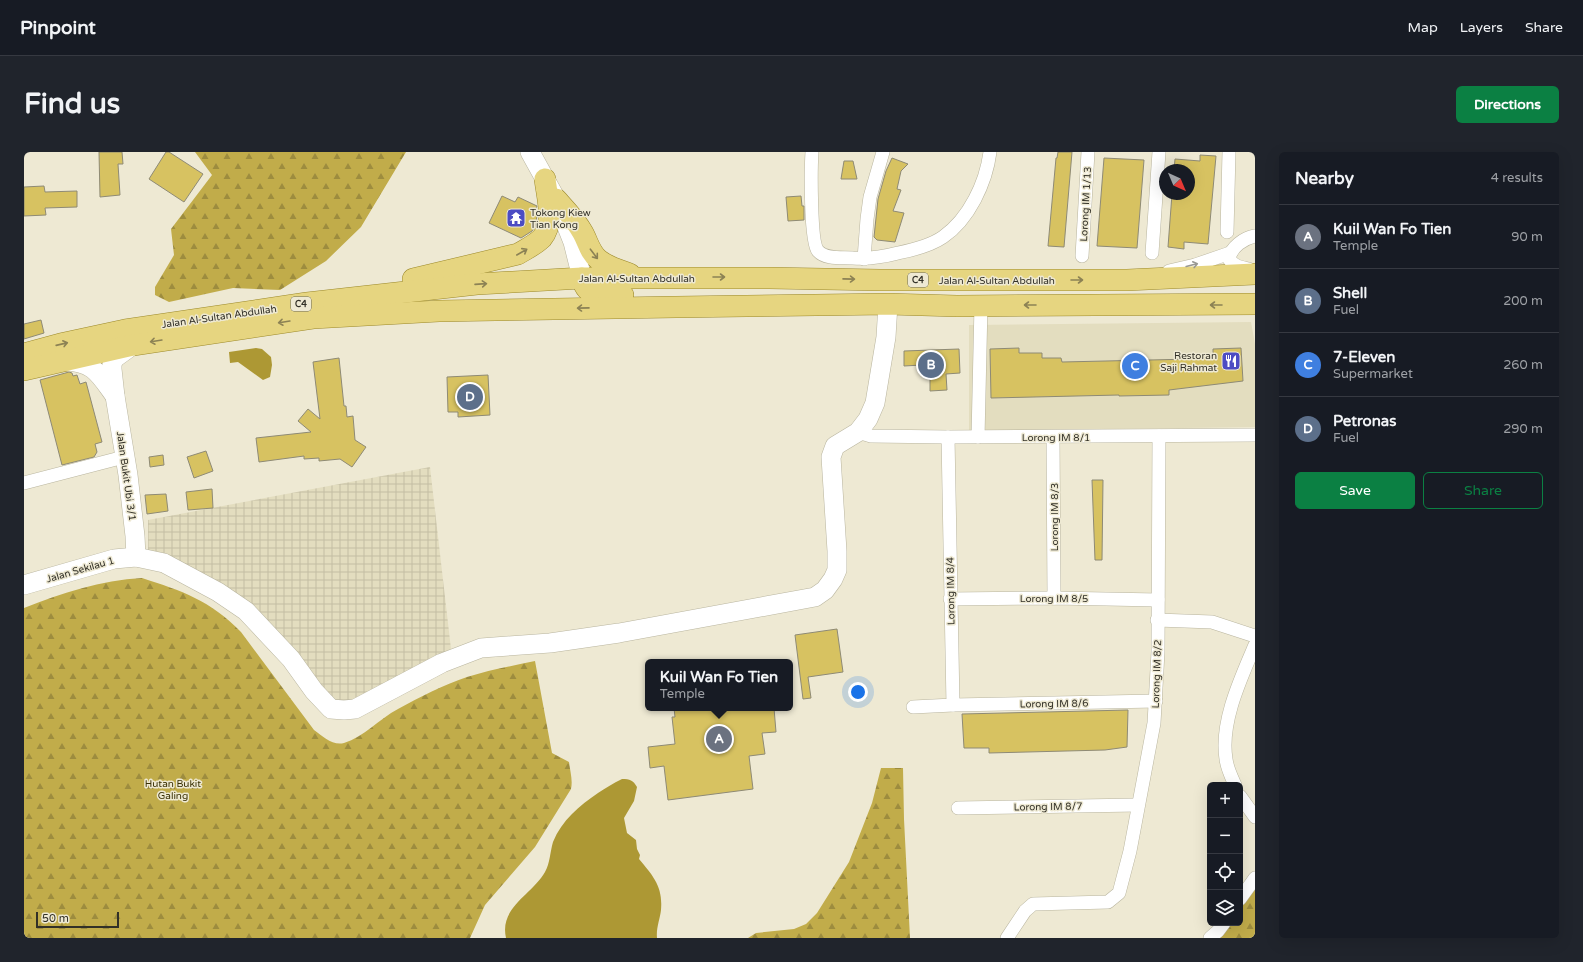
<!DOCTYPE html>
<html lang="en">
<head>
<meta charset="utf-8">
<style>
  body { margin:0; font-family:"Varela Round",sans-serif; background:#20242c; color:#f1f3f6 }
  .controls { position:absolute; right:12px; bottom:12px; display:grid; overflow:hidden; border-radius:6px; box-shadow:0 4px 16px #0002 }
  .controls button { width:36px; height:36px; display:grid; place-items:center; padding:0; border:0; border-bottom:1px solid #363941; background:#171b24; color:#f1f3f6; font:20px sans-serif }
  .compass { position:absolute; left:1135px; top:12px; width:36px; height:36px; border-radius:50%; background:#171b24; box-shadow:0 4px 16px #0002; rotate:136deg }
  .scale { position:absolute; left:12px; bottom:10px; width:83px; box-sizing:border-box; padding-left:4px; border:2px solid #323027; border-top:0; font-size:11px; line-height:14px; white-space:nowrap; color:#323027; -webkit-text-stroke:3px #eee9d3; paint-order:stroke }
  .you { position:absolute; left:834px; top:540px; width:14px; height:14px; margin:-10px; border:3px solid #fff; border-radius:50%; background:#1a73e8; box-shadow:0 0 0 6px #1a73e833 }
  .badge { display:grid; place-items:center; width:26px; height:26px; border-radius:50%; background:#0b8043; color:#fff; font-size:13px; font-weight:700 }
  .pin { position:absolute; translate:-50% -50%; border:2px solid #fff; box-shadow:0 1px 4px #0006 }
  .popup { position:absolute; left:621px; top:507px; width:148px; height:52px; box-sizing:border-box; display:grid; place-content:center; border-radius:6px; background:#171b24; filter:drop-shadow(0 1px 3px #0005); font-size:13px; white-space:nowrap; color:#9ea1a6 }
  .popup b { font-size:15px; color:#f1f3f6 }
  .popup::after { content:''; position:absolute; left:50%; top:100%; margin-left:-8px; border:8px solid transparent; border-top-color:#171b24 }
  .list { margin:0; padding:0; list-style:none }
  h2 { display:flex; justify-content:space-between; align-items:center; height:52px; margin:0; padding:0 16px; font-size:17px }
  h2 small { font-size:13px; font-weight:400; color:#9ea1a6 }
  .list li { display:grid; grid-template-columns:26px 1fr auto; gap:12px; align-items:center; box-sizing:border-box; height:64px; padding:0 16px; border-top:1px solid #363941 }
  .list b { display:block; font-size:15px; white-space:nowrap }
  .list p { margin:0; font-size:13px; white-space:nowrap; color:#9ea1a6 }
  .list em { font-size:13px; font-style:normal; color:#9ea1a6 }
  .actions { display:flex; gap:8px; padding:12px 16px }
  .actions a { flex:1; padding:9px 0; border:1px solid #0b8043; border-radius:6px; text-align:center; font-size:14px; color:#0b8043 }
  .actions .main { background:#0b8043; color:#fff }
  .icon { flex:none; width:22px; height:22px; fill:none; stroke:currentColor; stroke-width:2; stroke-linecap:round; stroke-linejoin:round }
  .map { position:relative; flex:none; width:1231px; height:786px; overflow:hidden; border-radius:6px }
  header { display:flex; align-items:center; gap:24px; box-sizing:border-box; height:56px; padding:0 20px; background:#171b24; border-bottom:1px solid #363941 }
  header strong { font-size:19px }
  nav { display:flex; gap:22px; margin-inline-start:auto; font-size:14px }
  .intro { display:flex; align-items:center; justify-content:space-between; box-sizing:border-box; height:96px; padding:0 24px }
  h1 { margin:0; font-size:28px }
  .button { padding:10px 18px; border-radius:6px; background:#0b8043; color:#fff; font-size:14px; font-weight:700 }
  main { display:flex; gap:24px; padding:0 24px }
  aside { flex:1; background:#171b24; border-radius:6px; box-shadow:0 4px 16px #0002 }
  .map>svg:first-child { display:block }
</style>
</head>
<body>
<header>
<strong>Pinpoint</strong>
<nav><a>Map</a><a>Layers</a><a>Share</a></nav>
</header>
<div class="intro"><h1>Find us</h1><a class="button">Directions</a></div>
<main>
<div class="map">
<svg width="1231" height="786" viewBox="0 0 1231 786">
  <defs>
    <pattern id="industrial-grid" width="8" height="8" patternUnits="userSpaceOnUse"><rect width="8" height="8" fill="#e3ddbf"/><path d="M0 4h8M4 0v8" fill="none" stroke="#c3bea4"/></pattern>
    <pattern id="forest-firs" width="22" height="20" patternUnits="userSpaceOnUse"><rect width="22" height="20" fill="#c1ac4a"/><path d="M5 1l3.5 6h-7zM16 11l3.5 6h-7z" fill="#9d8c3e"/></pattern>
  </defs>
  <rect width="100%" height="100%" fill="#eee9d3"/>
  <polygon fill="#e3ddbf" points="1227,170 1231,192 1231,275 945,279 945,173"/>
  <polygon fill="url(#industrial-grid)" points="406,315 427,497 323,550 308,547 265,494 124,401 124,368"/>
  <g fill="url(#forest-firs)">
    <polygon points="171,0 382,0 337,75 302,109 256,138 209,136 145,150 131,143 131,135 150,103 147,77 188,23"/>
    <path d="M 118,426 C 158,439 186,448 217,480 L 290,578 C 298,584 309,594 320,591 C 340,585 355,567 374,557 C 396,545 419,533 443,525 C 465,518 488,514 511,509 L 528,601 L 545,610 C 546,619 549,628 547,637 L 511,695 L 461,753 L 446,786 L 0,786 L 0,456 C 38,441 77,428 118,426 Z"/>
    <polygon points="857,616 879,616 880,667 886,786 724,786 732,781 770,777 782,772 793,761 825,710 848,651"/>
    <polygon points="1231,726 1231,786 1186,786 1201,771 1216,771 1216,748"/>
  </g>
  <g fill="#ad9834">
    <polygon points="232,196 238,197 247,205 248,213 246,225 239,228 214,210 206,211 205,200"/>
    <path d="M 598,627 C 606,627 609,628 613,635 L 610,649 L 600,666 L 603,681 L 612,688 L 613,697 L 616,703 L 615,707 C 629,724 639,734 637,758 C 636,767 632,776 633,786 L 482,786 C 475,755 508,743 521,720 C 526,711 526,700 529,690 C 538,668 555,654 574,641 C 582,636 589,631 598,627 Z"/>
  </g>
  <g fill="#d7c261" stroke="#8e8a75">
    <polygon points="75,0 98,0 99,12 94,12 96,43 76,45"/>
    <polygon points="142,0 145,0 179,22 160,50 125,27"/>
    <polygon points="1034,0 1048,0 1040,95 1024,94 1032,6 1033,6"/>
    <polygon points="1176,3 1192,4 1184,92 1160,90 1160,97 1144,95 1148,42 1165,42 1165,18 1150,18 1151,7 1176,9"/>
    <polygon points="868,6 884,12 877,19 873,37 877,38 869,59 880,61 871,90 853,88 850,85 854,47 862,19"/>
    <polygon points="1080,6 1120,8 1113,96 1073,94"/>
    <polygon points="820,9 829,9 833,27 817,27"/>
    <polygon points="20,34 21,40 53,39 53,55 21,56 22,63 0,64 0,35"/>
    <polygon points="478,44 491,50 494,45 513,54 511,58 513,59 513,64 511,75 508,79 497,86 465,71"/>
    <polygon points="777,44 778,54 780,54 780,68 764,69 762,45"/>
    <polygon points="17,168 20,181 0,187 0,172"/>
    <polygon points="995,196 995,201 1018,201 1018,206 1037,206 1038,210 1169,207 1170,203 1189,202 1189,197 1217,196 1219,229 1145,238 1145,243 1095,244 1095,243 967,246 966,197"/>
    <polygon points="935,197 936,221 922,222 923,238 906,239 906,222 898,222 898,213 880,214 880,199"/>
    <polygon points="315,206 320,254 322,254 323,265 329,264 331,288 342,295 328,315 316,307 295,309 295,306 280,307 280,304 235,310 232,286 287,280 274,269 284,257 296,267 289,210"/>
    <polygon points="45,220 48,221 49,224 53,223 56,232 62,230 78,290 71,292 73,300 70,305 38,313 16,228"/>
    <polygon points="464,223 466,263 434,265 434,260 424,260 423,225"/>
    <polygon points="182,299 189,319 170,326 163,305"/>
    <polygon points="139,303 140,313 126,315 125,305"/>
    <polygon points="1068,328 1079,328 1078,408 1071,408"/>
    <polygon points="188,337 189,356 164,358 162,340"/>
    <polygon points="142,342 144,359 123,362 121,343"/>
    <polygon points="813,477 819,520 784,525 787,546 779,547 771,483"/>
    <polygon points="650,556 750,556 752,580 738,581 741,602 725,604 729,637 644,648 640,614 626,616 624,595 651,592 648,565 651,565"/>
    <polygon points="1104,558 1103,595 1081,598 965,601 965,596 940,596 938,562"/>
  </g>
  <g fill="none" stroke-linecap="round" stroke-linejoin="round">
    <g stroke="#b9b59f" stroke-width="14">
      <g id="street">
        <path d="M 788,0 C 787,15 786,90 794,99 C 802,108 819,105 829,106 C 844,107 859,105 874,101 C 889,98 906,94 919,85 C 945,67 962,31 966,0"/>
        <polyline points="1203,80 1205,0"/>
        <polyline points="1128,101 1135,0"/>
        <polyline points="1058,104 1064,0"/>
        <polyline points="840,107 843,67 846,45 859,0"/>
        <path d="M 1225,117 C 1216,115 1211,115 1205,107 C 1207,95 1220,86 1231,84"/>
        <polyline points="1145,119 1171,113 1206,101"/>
        <polyline points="834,280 847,284 924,285 1231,283"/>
        <polyline points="954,285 957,153"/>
        <polyline points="1029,285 1030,446"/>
        <polyline points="0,331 100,305"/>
        <polyline points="926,447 1030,446 1134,448"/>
        <polyline points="1133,468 1188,470 1231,484"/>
        <polyline points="929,553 1132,549"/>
        <polyline points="889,555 929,553 924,285"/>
        <path d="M 1211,633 C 1207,624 1203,616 1202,607 C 1196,570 1217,526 1231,493"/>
        <polyline points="1216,644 1231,665"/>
        <polyline points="934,656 1114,653"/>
        <polyline points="1216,747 1231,726"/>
        <polyline points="983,786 1001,759 1009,752 1084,750 1095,741 1106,699 1130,571 1134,500 1135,284"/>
        <polyline points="1186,786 1194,779 1200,771"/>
      </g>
    </g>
    <g stroke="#b9b59f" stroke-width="20">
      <g id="secondary">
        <polyline points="506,0 532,47 549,90 558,126"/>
        <polyline points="109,193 91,206 88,211 88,217 91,244 104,323 111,384 112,405"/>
        <path d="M 41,209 C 70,210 75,222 91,244"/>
        <polyline points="0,433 90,407 112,405 140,411 194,440 222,459 267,507 290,539 307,557 320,558 331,557 418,511 457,496 526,491 595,481 791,445 801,438 809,427 813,418 813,399 807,305 811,294 834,280 844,267 851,251 862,185 864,152"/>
      </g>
    </g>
    <g stroke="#9c892a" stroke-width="22">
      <g id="primary">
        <path d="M 532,47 C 542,58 552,68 559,81 C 564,90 566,101 575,108 C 584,115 595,118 606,122"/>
        <path d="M 558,126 C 559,130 560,134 563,137 C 570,146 589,143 599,143"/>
        <path d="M 389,127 L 494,102 C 502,97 511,93 518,86 C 531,70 523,45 521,27"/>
        <polyline points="0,202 36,192 101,178 283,151 453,132 558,126 745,126 856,128 1103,128 1231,122"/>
        <polyline points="0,218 109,193 289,166 415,159 652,155 864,152 933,154 1231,152"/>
      </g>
    </g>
    <use href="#street" stroke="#fff" stroke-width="13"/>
    <use href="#secondary" stroke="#fff" stroke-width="19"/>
    <use href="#primary" stroke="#e6d580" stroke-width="21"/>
  </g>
  <defs><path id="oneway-shaft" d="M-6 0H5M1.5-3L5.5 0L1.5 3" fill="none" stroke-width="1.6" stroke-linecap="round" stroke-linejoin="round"/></defs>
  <g stroke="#8c8254">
    <use href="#oneway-shaft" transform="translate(498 100) rotate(-30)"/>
    <use href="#oneway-shaft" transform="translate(570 102) rotate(53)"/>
    <use href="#oneway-shaft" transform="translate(695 125)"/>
    <use href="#oneway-shaft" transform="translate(825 127) rotate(1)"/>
    <use href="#oneway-shaft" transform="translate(1053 128)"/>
    <use href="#oneway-shaft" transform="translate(457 132) rotate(-4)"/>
    <use href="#oneway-shaft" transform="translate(1006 153) rotate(-180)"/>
    <use href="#oneway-shaft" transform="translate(1192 153) rotate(180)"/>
    <use href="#oneway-shaft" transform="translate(559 156) rotate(179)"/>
    <use href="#oneway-shaft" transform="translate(260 170) rotate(171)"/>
    <use href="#oneway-shaft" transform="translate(132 189) rotate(171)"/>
    <use href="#oneway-shaft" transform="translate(38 192) rotate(-13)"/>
  </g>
  <use stroke="#989893" href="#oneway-shaft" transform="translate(1168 113) rotate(-14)"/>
  <defs>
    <g id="temple-square" transform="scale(1)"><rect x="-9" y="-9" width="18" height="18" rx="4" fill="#4c4cc3" stroke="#eee9d3"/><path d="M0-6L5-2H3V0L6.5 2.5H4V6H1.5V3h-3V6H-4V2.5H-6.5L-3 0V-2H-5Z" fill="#fff"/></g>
    <g id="restaurant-square" transform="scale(1)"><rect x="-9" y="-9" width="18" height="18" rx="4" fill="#4c4cc3" stroke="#eee9d3"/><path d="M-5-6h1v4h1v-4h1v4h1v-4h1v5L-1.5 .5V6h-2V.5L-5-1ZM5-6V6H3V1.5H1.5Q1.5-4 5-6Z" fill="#fff"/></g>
  </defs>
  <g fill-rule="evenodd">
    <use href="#temple-square" x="492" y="66"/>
    <use href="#restaurant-square" x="1207" y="209"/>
  </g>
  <g text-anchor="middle" stroke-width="3" stroke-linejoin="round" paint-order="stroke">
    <g fill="#eee9d3" stroke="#6a685b" stroke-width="1">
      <rect x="884" y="121" width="20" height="14" rx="3"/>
      <rect x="267" y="145" width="20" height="14" rx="3"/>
    </g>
    <g font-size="9" font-weight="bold" fill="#323027">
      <text x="894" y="131">C4</text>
      <text x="277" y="155">C4</text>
    </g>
    <g font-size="10" fill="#323027" stroke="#eee9d3">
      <text transform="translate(1061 52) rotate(-87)" y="4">Lorong IM 1/13</text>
      <text x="613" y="130">Jalan Al-Sultan Abdullah</text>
      <text x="973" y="132">Jalan Al-Sultan Abdullah</text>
      <text transform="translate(195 164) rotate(-8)" y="4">Jalan Al-Sultan Abdullah</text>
      <text x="1032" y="289">Lorong IM 8/1</text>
      <text transform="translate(103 324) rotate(82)" y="4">Jalan Bukit Ubi 3/1</text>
      <text transform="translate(1030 365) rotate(-90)" y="4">Lorong IM 8/3</text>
      <text transform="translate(56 417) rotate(-16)" y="4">Jalan Sekilau 1</text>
      <text transform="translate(926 439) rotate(-91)" y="4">Lorong IM 8/4</text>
      <text x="1030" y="450">Lorong IM 8/5</text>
      <text transform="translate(1132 522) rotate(-88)" y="4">Lorong IM 8/2</text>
      <text transform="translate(1030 551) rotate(-1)" y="4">Lorong IM 8/6</text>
      <text transform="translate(1024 654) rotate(-1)" y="4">Lorong IM 8/7</text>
    </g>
    <g font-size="10" fill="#323027" stroke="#eee9d3" text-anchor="start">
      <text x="506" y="64">Tokong Kiew<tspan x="506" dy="12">Tian Kong</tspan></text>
      <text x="1193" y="207" text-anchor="end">Restoran<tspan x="1193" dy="12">Saji Rahmat</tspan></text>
    </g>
    <g font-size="10" fill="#382f03" stroke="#eee9d3">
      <text x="149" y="635">Hutan Bukit<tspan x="149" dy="12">Galing</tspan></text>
    </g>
  </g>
</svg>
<div class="controls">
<button>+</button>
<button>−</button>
<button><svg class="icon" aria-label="locate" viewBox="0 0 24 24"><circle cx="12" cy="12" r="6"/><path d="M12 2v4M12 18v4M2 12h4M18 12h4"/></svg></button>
<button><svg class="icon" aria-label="layers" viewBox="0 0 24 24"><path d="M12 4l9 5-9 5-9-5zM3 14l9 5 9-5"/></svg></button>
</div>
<svg class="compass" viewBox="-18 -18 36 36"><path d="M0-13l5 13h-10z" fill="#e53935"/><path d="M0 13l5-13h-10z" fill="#9ea1a6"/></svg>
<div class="scale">50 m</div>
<div class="you"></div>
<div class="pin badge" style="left:695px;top:587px;background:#6b7280">A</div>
<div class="popup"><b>Kuil Wan Fo Tien</b>Temple</div>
<div class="pin badge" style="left:907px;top:213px;background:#5c6f8a">B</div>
<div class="pin badge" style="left:1111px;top:214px;background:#3f7fe0">C</div>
<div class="pin badge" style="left:446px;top:245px;background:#5c6f8a">D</div>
</div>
<aside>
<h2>Nearby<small>4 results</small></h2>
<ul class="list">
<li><span class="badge" style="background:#6b7280">A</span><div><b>Kuil Wan Fo Tien</b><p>Temple</p></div><em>90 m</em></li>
<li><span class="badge" style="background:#5c6f8a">B</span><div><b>Shell</b><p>Fuel</p></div><em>200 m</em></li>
<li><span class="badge" style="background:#3f7fe0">C</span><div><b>7-Eleven</b><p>Supermarket</p></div><em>260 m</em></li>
<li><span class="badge" style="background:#5c6f8a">D</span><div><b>Petronas</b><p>Fuel</p></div><em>290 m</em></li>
</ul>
<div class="actions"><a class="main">Save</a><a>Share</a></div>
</aside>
</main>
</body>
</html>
